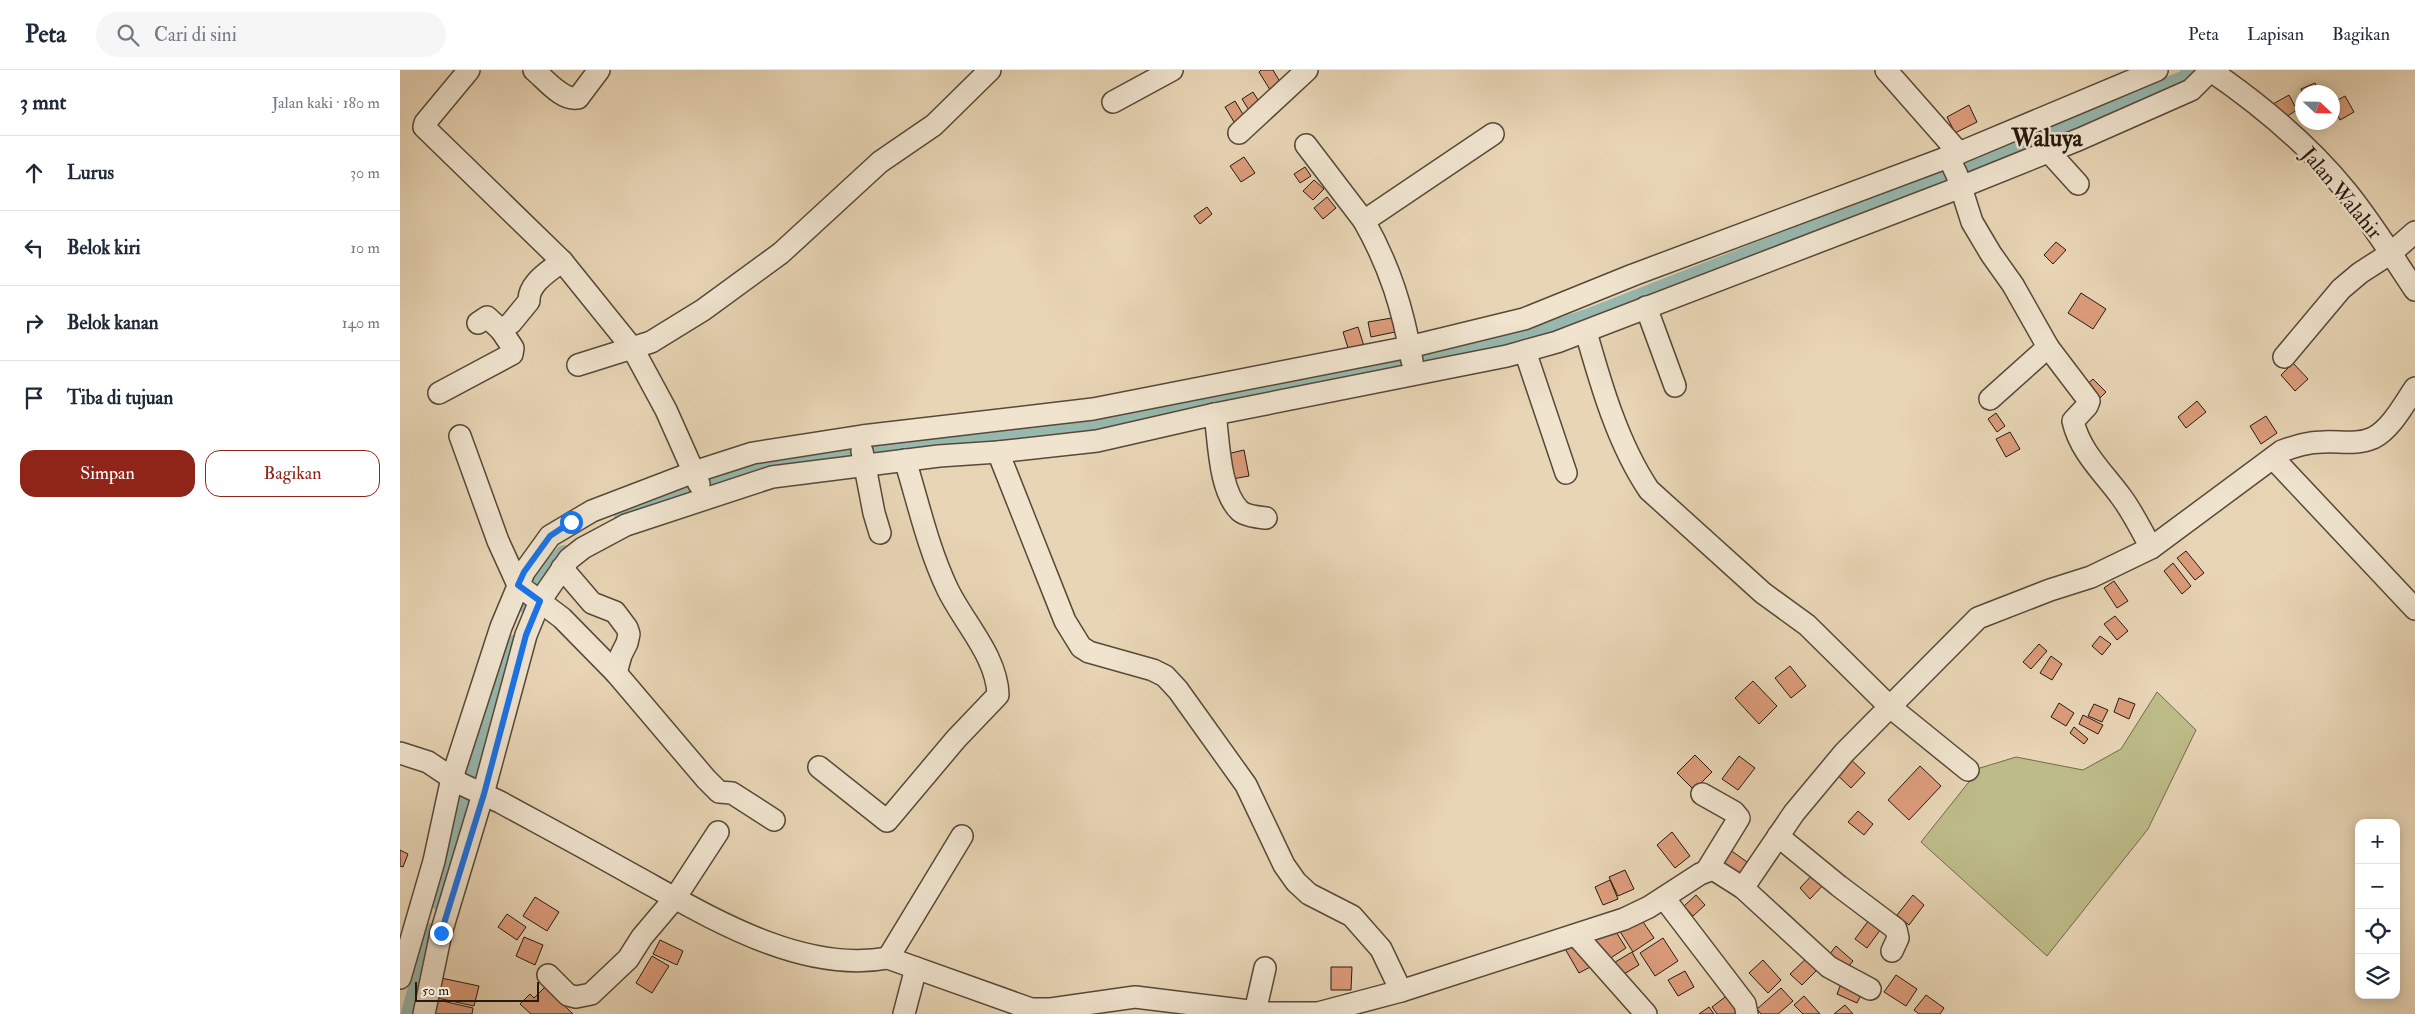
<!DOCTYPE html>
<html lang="id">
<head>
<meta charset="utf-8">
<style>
  body { margin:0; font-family:"IM FELL Double Pica",serif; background:#f6f6f7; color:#1f2937 }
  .controls { position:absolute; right:15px; bottom:15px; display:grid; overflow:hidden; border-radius:10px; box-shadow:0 2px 12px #0003 }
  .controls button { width:45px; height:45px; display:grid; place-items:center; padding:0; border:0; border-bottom:1px solid #e0e1e3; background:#fff; color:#1f2937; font:25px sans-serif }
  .compass { position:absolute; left:1895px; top:15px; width:45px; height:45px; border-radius:50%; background:#fff; box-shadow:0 2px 12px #0003; rotate:112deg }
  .scale { position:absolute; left:15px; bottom:12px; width:124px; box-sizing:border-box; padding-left:5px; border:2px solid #271a0f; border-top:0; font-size:14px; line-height:18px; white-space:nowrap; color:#271a0f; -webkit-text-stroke:4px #f0e4cf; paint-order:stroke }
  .stop { position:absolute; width:15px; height:15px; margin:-11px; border:4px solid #1a73e8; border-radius:50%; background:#fff }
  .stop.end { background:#1a73e8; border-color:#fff; box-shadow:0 1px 5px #0008 }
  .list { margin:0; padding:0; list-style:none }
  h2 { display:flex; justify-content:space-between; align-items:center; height:65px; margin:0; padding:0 20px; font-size:21px }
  h2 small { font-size:16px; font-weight:400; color:#747a83 }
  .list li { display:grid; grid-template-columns:32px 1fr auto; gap:15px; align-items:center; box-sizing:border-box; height:75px; padding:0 20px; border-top:1px solid #e0e1e3 }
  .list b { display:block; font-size:19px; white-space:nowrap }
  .list em { font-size:16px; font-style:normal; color:#747a83 }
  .actions { display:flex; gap:10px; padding:15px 20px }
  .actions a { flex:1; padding:11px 0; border:1px solid #8f2418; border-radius:15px; text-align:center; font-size:18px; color:#8f2418 }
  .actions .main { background:#8f2418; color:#fff }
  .icon { flex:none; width:28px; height:28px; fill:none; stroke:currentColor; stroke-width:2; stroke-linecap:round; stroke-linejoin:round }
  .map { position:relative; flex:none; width:2015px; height:944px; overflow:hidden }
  header { display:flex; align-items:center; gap:30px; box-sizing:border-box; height:70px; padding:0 25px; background:#fff; border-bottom:1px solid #e0e1e3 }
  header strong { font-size:24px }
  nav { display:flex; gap:28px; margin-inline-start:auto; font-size:18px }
  .search { width:350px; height:45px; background:#f6f6f7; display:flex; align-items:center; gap:12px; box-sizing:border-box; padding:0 18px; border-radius:28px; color:#747a83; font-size:19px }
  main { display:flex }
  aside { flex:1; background:#fff }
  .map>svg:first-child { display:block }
</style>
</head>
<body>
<header>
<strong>Peta</strong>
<div class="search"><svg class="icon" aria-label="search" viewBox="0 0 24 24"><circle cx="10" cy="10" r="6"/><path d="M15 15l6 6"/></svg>Cari di sini</div>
<nav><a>Peta</a><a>Lapisan</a><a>Bagikan</a></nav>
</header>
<main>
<aside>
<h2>3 mnt<small>Jalan kaki · 180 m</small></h2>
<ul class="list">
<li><svg class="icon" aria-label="ahead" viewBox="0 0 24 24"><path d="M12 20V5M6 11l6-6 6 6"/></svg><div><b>Lurus</b></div><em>30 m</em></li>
<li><svg class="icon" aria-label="left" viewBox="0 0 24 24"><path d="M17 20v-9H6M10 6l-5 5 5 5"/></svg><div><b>Belok kiri</b></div><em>10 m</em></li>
<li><svg class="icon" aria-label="right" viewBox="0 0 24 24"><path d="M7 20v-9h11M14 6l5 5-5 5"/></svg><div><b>Belok kanan</b></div><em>140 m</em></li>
<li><svg class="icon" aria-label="arrive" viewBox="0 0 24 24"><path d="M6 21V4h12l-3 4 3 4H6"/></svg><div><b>Tiba di tujuan</b></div></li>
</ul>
<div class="actions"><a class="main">Simpan</a><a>Bagikan</a></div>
</aside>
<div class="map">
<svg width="2015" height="944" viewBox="0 0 2015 944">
  <rect width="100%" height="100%" fill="#e8d5b5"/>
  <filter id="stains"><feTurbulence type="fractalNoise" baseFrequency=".004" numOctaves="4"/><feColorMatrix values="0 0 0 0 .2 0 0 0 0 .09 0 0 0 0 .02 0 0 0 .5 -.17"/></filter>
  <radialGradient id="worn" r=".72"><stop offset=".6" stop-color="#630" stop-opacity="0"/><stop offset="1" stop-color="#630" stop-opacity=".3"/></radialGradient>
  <polygon fill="#bdbb88" stroke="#726a4c" points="1757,622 1796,660 1748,759 1647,886 1521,772 1580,698 1616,687 1683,700 1721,679"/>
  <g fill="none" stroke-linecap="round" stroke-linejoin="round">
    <g stroke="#97b8af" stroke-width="18">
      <polyline points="223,447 259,431 349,404 433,385 494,376 682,358 780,340 1045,283 1116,271 1190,247 1539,110 1785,9 1793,0"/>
      <polyline points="127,535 134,516 164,484"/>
      <polyline points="40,832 94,635 114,574"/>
      <polyline points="10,944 32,862"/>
    </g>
  </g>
  <g fill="#dc9c7b" stroke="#271a0f">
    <polygon points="861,0 873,0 883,17 872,23 859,2"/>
    <polygon points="1915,13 1919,22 1902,23 1901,19"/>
    <polygon points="853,22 863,38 852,45 842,29"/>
    <polygon points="1889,25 1897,40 1881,50 1873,34"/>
    <polygon points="1945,26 1954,42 1940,50 1932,33"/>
    <polygon points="835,31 847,51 837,57 825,37"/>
    <polygon points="1569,35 1577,52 1555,63 1547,47"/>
    <polygon points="844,87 855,103 841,112 830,96"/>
    <polygon points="905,97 911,106 900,113 894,104"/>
    <polygon points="914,110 924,119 913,130 903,121"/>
    <polygon points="927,127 936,138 923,149 914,138"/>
    <polygon points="807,137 812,144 800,154 794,146"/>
    <polygon points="1656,172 1666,180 1653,194 1644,185"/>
    <polygon points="1681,223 1706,239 1693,259 1668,243"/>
    <polygon points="992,248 995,262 971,267 968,252"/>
    <polygon points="958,257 964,276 949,281 943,262"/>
    <polygon points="1893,293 1908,309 1895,321 1881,305"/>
    <polygon points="1693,309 1706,322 1699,329 1685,316"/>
    <polygon points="1797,331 1806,342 1786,358 1778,347"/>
    <polygon points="1596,343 1605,356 1597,362 1588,349"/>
    <polygon points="1866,346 1877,363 1861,374 1850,356"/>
    <polygon points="1610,362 1620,379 1606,387 1596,369"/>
    <polygon points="844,380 849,406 832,409 827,384"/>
    <polygon points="1786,481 1804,503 1795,510 1777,488"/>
    <polygon points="1773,493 1791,516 1782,524 1764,501"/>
    <polygon points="1714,511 1728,531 1717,538 1704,518"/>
    <polygon points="1715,546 1728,561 1717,570 1704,554"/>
    <polygon points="1700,566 1711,574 1702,585 1692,576"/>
    <polygon points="1639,574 1647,581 1631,599 1623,592"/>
    <polygon points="1651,586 1662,594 1652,610 1640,603"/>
    <polygon points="1390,596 1406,616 1391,628 1375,608"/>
    <polygon points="1353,611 1377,636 1359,654 1335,628"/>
    <polygon points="1719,628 1735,634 1729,649 1714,642"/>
    <polygon points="1659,633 1674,643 1666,656 1651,647"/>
    <polygon points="1694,634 1708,640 1702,652 1688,646"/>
    <polygon points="1683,645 1703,655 1698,664 1679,654"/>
    <polygon points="1674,657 1688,669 1684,674 1670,663"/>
    <polygon points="1295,685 1312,702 1294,720 1277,703"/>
    <polygon points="1446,685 1465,703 1451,718 1432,700"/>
    <polygon points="1339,686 1355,698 1338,720 1322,709"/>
    <polygon points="1520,696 1541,716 1509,750 1488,730"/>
    <polygon points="1458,741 1473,754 1464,765 1448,752"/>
    <polygon points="1272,762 1290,786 1275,798 1257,775"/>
    <polygon points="1326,777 1350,794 1340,808 1316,791"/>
    <polygon points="0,780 8,784 3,797 0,796"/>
    <polygon points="1225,800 1234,819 1218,826 1209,807"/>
    <polygon points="1415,802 1425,813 1410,829 1400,818"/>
    <polygon points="1210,810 1218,829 1203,835 1195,817"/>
    <polygon points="1296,825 1305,835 1293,846 1284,836"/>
    <polygon points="1513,825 1524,835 1509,855 1497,845"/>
    <polygon points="135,827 159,842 147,861 123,846"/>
    <polygon points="107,844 126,857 117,870 98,857"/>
    <polygon points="1239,846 1254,868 1233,882 1219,860"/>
    <polygon points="1469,850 1481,859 1467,878 1455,869"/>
    <polygon points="1213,857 1226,878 1203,893 1190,872"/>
    <polygon points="124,867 143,875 135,895 116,886"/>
    <polygon points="1179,868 1194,895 1179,903 1164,877"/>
    <polygon points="1263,868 1278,891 1255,906 1240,883"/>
    <polygon points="260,870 283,881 277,895 253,884"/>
    <polygon points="1436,876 1453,891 1442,904 1425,890"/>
    <polygon points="1232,882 1239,895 1219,907 1212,894"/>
    <polygon points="1410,885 1421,896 1402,915 1390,904"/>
    <polygon points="252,886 269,896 252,923 236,913"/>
    <polygon points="1363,890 1381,910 1368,923 1349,903"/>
    <polygon points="931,897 952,897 951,920 931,920"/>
    <polygon points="1285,901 1294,917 1278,926 1268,910"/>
    <polygon points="1496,905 1517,919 1506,936 1484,922"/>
    <polygon points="41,908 79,916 74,936 37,928"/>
    <polygon points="1443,909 1464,919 1457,933 1437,924"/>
    <polygon points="145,917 173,944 131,944 120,934 130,924 134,928"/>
    <polygon points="1381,918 1393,931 1378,944 1361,944 1357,939"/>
    <polygon points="1329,924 1341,941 1337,944 1317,944 1312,937"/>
    <polygon points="1526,925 1544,938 1540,944 1519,944 1514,940"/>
    <polygon points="1404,926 1420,944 1403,944 1394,935"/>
    <polygon points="38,930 73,938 72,944 35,944"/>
    <polygon points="1445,935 1453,944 1434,944"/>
    <polygon points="1309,937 1314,944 1299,944"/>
  </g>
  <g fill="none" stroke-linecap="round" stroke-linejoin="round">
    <g stroke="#574938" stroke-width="24">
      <g id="minor">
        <polyline points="69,0 25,53 24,57 162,191 233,279 266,340 299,414"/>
        <path d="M 134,0 C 145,9 162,31 178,28 L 199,0"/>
        <polyline points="1486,0 1559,83"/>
        <path d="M 1810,0 C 1861,35 1908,74 1947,122 C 1972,153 1993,187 2015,220"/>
        <polyline points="713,32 772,0"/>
        <polyline points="839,63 907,0"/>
        <polyline points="906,75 964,151"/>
        <polyline points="1649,82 1678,114"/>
        <polyline points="1548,86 1557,105 1572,152 1591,184 1613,215 1648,277 1590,329"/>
        <polyline points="1246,237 1275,316"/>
        <path d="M 78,253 L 87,247 L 101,260 L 111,253 L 129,231 C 128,213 150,201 162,191"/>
        <path d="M 1186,262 C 1201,315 1218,374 1249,420 L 1363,523 L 1407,555 L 1489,636 L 1568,700"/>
        <path d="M 1648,277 L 1689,331 L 1687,336 L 1673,351 C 1680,382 1704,403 1722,428 C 1733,443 1742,461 1751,478"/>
        <polyline points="1125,281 1166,403"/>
        <polyline points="1884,287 1941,219 1960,203 1991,183 2015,162"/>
        <path d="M 1012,291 C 1003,239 990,197 964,151 L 1093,64"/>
        <polyline points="178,295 251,272 303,240 381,183 480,92 534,55 590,0"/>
        <polyline points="39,323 112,284 113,278 101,260"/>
        <path d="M 815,344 C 819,372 819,421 840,441 C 846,446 858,447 866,448"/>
        <polyline points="60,366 98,471 118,515 162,548 216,603 306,709 319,722 332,723 374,750"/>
        <polyline points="462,381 474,443 480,463"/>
        <polyline points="598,382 665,551 681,577 689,582 753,600 765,606 778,620 846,715 884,795 896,812 909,824 952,846 981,879 1001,921"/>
        <polyline points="1873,388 2015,539"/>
        <polyline points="162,498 192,533 215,542 227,558 229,564 227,573 221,585 216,603"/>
        <path d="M 0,683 L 28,692 L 61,714 L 100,732 C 144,756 189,780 233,805 C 308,846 400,904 488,888 L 631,939 L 651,939 L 735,927 L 865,943 L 918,943 L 1001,921 L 1224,849 L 1249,837 L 1300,804 L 1313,799 L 1343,818 L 1429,897 L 1470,919"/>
        <path d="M 419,697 L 487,751 L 556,669 L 598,625 C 597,586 563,552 547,518 C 528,478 518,432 505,390"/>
        <polyline points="1302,724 1334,742 1339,748 1307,800"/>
        <polyline points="1378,766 1439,816 1496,859 1498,868 1492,881"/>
        <path d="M 1343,818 L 1394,743 L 1444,683 L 1578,548 L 1650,520 L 1691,507 L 1751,478 L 1882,381 C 1896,376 1908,372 1923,372 C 1940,371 1957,375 1973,368 C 1991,359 2004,334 2015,318"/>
        <polyline points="1264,828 1345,934 1347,944"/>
        <polyline points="1176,865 1246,944"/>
        <polyline points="488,888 562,766"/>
        <polyline points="148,905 168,925 176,927 191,924 228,889 242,867 275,828 318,762"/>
        <polyline points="0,908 34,791 52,708 101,557 124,502 150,466 192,441 294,402 353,383 462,366 693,339 1009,277 1124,249 1233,205 1559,83 1757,0"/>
        <polyline points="855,942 865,898"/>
        <polyline points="24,944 41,863 83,724 126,565 140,531 169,489 183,478 226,455 372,407 539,386 598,382 697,371 815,344 1107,286 1157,272 1561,117 1680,69 1791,20 1811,0"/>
        <polyline points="504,944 516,898"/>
      </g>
    </g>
    <use href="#minor" stroke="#f0e4cf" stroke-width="21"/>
  </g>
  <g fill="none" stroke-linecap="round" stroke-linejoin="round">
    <polyline stroke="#1a73e8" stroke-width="6" points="41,863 84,724 126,565 140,531 118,515 124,502 150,466 171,452"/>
  </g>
  <g text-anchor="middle" stroke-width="5" stroke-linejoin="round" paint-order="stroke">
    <g font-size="21" fill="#271a0f" stroke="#f0e4cf">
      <text transform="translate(1942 123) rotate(50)" y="7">Jalan Walahir</text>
    </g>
    <g font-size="24" font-weight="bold" fill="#271a0f" stroke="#f0e4cf">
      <text x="1647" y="76">Waluya</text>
    </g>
  </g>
  <rect width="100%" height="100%" filter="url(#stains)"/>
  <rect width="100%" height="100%" fill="url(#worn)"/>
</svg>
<div class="controls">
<button>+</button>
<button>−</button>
<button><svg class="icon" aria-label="locate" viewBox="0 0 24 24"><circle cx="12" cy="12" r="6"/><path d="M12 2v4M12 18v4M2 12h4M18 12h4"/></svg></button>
<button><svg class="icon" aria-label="layers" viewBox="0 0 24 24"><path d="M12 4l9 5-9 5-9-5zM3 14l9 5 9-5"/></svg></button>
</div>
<svg class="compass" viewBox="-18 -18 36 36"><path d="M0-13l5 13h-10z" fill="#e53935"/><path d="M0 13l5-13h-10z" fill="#747a83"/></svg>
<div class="scale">50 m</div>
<div class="stop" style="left:171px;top:452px"></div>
<div class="stop end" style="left:41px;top:863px"></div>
</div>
</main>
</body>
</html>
